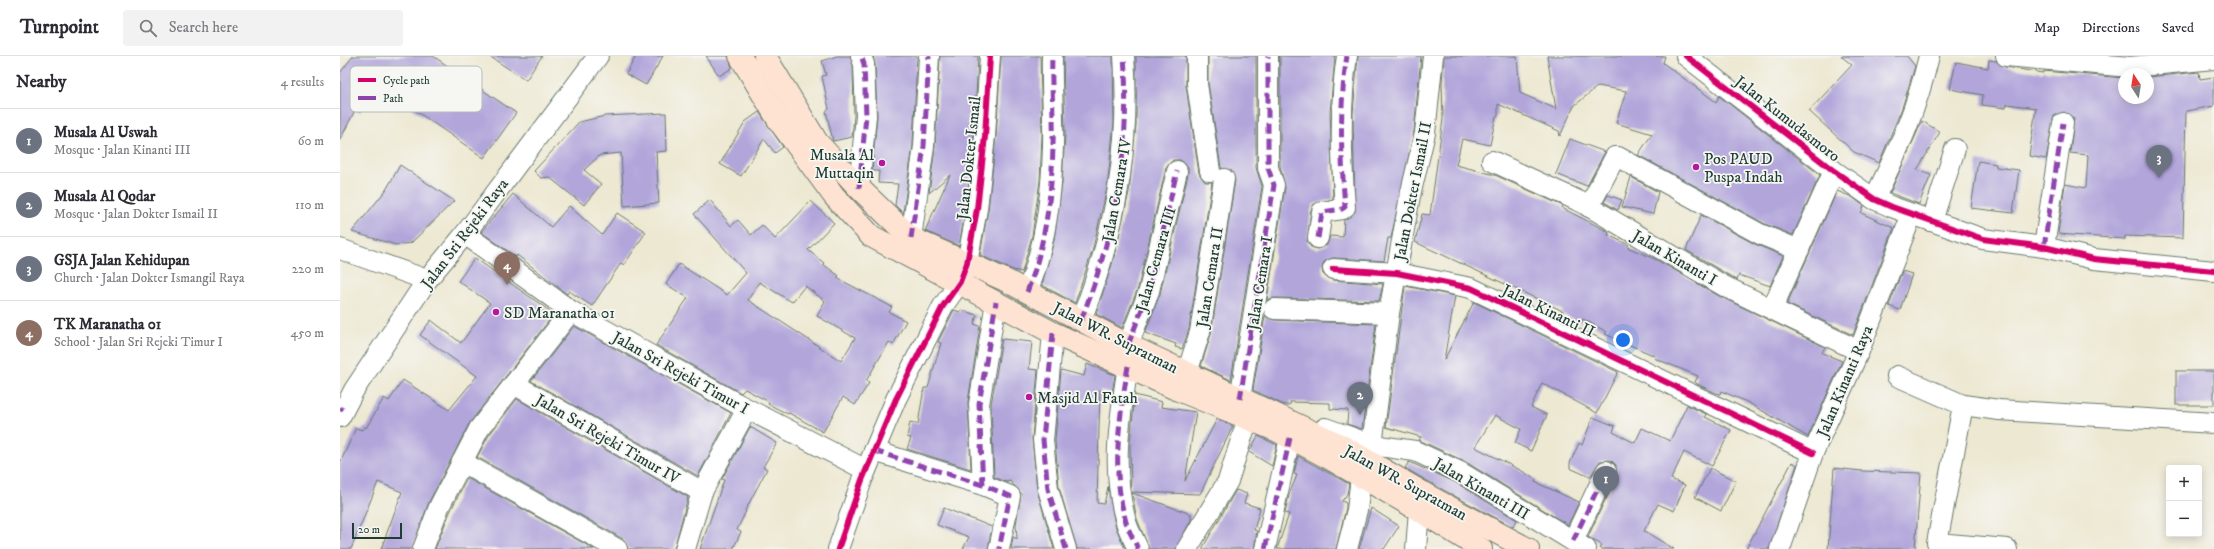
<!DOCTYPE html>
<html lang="en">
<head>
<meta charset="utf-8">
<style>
  body { margin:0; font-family:"IM FELL DW Pica",serif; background:#f2f2f3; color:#2b2b33 }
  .controls { position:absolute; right:12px; bottom:12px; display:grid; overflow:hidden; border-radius:4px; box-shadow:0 2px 10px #0003 }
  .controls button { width:36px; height:36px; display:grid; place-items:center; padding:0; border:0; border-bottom:1px solid #e1e1e2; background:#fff; color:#2b2b33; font:20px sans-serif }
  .compass { position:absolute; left:1778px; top:12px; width:36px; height:36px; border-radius:50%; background:#fff; box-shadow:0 2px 10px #0003; rotate:348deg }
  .scale { position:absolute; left:12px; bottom:10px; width:50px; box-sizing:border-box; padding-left:4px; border:2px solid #1f3d34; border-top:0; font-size:11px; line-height:14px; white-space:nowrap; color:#1f3d34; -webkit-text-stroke:3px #f6f6f2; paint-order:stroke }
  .you { position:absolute; left:1283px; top:284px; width:14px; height:14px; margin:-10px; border:3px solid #fff; border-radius:50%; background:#1a73e8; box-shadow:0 0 0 6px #1a73e833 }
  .badge { display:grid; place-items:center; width:26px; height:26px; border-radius:50%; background:#b45309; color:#fff; font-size:13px; font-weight:700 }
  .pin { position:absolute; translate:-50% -33px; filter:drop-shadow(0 1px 2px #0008) }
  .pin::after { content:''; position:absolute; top:21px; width:14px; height:12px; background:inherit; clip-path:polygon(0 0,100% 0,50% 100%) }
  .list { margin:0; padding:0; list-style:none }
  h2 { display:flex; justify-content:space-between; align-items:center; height:52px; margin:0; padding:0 16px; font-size:17px }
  h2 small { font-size:13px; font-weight:400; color:#7c7c81 }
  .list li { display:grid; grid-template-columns:26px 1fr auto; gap:12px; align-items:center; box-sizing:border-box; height:64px; padding:0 16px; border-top:1px solid #e1e1e2 }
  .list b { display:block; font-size:15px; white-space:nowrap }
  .list p { margin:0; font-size:13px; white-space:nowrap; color:#7c7c81 }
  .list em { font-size:13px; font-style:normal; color:#7c7c81 }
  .icon { flex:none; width:22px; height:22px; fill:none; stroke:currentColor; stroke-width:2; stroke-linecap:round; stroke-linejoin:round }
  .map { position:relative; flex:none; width:1874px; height:493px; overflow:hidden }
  header { display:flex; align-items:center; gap:24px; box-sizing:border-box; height:56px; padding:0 20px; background:#fff; border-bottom:1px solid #e1e1e2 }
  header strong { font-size:19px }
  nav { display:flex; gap:22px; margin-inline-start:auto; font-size:14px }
  .search { width:280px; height:36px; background:#f2f2f3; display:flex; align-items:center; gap:10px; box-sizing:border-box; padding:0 14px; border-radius:4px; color:#7c7c81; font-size:15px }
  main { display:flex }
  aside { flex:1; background:#fff }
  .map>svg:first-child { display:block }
</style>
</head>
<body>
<header>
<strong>Turnpoint</strong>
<div class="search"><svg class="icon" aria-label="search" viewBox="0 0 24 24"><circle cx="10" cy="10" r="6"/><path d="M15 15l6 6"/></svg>Search here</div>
<nav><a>Map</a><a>Directions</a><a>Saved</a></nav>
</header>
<main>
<aside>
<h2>Nearby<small>4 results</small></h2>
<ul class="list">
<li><span class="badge" style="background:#6b7280">1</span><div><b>Musala Al Uswah</b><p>Mosque · Jalan Kinanti III</p></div><em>60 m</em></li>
<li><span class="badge" style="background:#6b7280">2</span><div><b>Musala Al Qodar</b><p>Mosque · Jalan Dokter Ismail II</p></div><em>110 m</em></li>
<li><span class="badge" style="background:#6b7280">3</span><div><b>GSJA Jalan Kehidupan</b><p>Church · Jalan Dokter Ismangil Raya</p></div><em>220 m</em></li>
<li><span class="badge" style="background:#8d6e63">4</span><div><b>TK Maranatha 01</b><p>School · Jalan Sri Rejeki Timur I</p></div><em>450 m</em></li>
</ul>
</aside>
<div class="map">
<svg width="1874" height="493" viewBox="0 0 1874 493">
  <rect width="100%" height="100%" fill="#f6f6f2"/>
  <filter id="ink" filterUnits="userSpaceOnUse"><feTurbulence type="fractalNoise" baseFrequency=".025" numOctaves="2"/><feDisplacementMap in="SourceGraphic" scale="8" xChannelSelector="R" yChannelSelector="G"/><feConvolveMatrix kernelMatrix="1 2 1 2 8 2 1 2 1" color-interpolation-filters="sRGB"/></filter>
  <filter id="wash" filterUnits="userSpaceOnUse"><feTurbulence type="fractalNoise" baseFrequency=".012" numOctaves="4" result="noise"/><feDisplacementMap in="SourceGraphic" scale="16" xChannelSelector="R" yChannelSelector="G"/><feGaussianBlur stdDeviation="0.9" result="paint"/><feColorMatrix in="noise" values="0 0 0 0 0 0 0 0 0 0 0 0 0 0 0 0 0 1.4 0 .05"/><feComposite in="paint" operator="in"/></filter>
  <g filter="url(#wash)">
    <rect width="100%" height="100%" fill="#ede8d1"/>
    <g id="blocks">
      <g fill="#b1a5da" fill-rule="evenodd">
        <polygon points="13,0 93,0 176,57 144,102 37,28 20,56 15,54 0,84 0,17"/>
        <polygon points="149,0 202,0 186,24"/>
        <polygon points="296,0 323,0 306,29 286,18"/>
        <polygon points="366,0 388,0 392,12 379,20"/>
        <polygon points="497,0 510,0 513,10 514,60 512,81 493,85 486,55 489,53 482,20 486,19 482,5"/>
        <polygon points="533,0 577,0 573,89 563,157 555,149 558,128 538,127 539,115 532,115 537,60 535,8"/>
        <polygon points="600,0 638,0 634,79 626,151 619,190 585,175 610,119 589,137 595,91"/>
        <polygon points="661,0 700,0 702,78 700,125 692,180 682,216 673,214 640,199 648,154 656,81"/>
        <polygon points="723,0 773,0 774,67 767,132 752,196 735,247 702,229 714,184 722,127 725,78"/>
        <polygon points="796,0 846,0 846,30 859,117 865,126 872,126 849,273 842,293 835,291 836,288 805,277 820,238 848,118 848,111 840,104 833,104 826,112 798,232 782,272 756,258 774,202 789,136 796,69"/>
        <polygon points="868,0 916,0 916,112 922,130 891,324 861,310 871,278 895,124 891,114 881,112 868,27"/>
        <polygon points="940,0 995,0 990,56 993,143 974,148 971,154 967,186 971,191 977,193 987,189 990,180 1003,181 1004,164 1015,156 1013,57 1018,0 1081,0 1074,75 1051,182 1048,182 1044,205 993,202 984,206 982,212 983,218 992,224 1043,228 1039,245 934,242 927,244 945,131 940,110"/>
        <polygon points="1104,0 1177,0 1180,37 1216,53 1207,0 1325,0 1323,7 1376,46 1379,40 1480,119 1453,179 1425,168 1298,99 1312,78 1276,67 1286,35 1258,30 1234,50 1220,80 1219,75 1158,48 1158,60 1156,60 1150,89 1122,83 1116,109 1155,119 1223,150 1222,152 1269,176 1268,179 1289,189 1287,191 1317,204 1379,240 1485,291 1482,297 1502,305 1468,381 1407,346 1381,335 1380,338 1376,337 1357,328 1355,326 1358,320 1314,302 1315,300 1265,278 1267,276 1243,263 1241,266 1222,258 1223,255 1075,186 1082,158 1090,159 1103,63 1102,27"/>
        <polygon points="1501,0 1567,0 1575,10 1562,52 1539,107 1514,96 1469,55 1512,9"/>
        <polygon points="1649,4 1656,5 1665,11 1703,17 1703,15 1784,22 1784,42 1808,42 1808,21 1859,16 1860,23 1874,21 1874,50 1846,55 1843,182 1785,180 1785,183 1718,178 1725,128 1746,132 1748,99 1730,97 1734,62 1724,56 1714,60 1706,103 1689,100 1696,52 1667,48 1666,52 1642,49 1643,39 1610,33 1616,6 1648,12"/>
        <polygon points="419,56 443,91 435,97 424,83 401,120 380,108 405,66"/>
        <polygon points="326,57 327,95 316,96 319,147 284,150 281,97 260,99 244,114 261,128 244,149 209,121 201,122 194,115 239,66 265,60"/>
        <polygon points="1582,65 1600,76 1577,114 1591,119 1579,148 1550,137"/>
        <polygon points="1230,83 1265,96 1247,130 1216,118"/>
        <polygon points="1638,105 1656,108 1656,111 1679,114 1673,157 1631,152"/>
        <polygon points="60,109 114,145 71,187 56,189 12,176 46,134"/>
        <polygon points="1291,121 1318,136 1313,158 1282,151"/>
        <polygon points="1497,135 1512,141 1524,150 1521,157 1554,172 1513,279 1447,248"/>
        <polygon points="173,138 211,171 229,150 262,179 277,157 306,176 284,209 281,207 252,250 229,235 227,238 177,199 176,201 141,176"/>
        <polygon points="1268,139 1282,144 1278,154 1264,146"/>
        <path d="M 370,144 L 391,170 L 398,164 L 411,179 L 422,169 L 435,183 L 471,145 L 494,167 L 468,194 L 484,207 L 483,208 L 499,220 L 497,222 L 552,251 L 549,256 L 566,265 L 553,289 L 549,286 L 526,325 L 529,327 L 515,349 L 503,341 L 483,376 L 449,357 L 448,358 L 428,348 L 429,346 L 405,333 L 401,337 L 316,289 L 348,242 L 326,228 L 339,208 L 387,239 L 406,217 L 354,158 ZM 419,226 L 452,246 L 465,230 L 485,245 L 477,260 L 515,282 L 501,305 L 408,244 Z"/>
        <polygon points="1361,159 1415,188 1443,200 1430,230 1399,219 1397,224 1346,194"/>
        <polygon points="135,202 214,258 129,368 89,446 72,493 41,493 62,436 38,426 11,493 0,493 0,407 16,372 22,374 24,371 26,372 44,342 49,345 63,324 109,354 137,320 80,279 91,264 121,287 150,247 118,225"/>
        <polygon points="1562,215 1572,218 1560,254 1549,250"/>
        <polygon points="1065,230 1115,240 1104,304 1134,246 1278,316 1257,357 1202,327 1191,351 1207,359 1191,395 1175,387 1181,373 1155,359 1135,391 1182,415 1196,424 1195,426 1239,446 1228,469 1126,406 1079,384 1081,381 1046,371"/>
        <polygon points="614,254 620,256 621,254 637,259 634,268 640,270 628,346 631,413 567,393 571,382 567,381 570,366 578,368 584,332 588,332 601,287 598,286"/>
        <polygon points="925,260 934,264 1036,268 1022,373 1007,368 1008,354 990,353 990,347 950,346 950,349 944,349 913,334"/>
        <polygon points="234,270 391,357 358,420 191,325"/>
        <polygon points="662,283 692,286 689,313 698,314 692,383 697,434 714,493 671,493 673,481 677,483 676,469 681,437 670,425 666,426 654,421 651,349"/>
        <polygon points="747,308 775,319 772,337 760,334 757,447 764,448 768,431 775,469 785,493 737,493 719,431 715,384 721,314 744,320"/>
        <rect x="1836" y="315" width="38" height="34"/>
        <polygon points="795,339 822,346 821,351 856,356 845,425 877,363 893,370 860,438 791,436 790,387"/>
        <polygon points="177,343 348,441 334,493 288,493 283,483 137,401 149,379"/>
        <polygon points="1347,349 1366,358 1365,361 1391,374 1372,410 1344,396 1331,423 1345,429 1334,455 1318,448 1304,475 1334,493 1260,493 1262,489 1248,481 1276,420 1276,409 1271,404 1260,405 1250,421 1230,412 1230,407 1239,387 1242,389 1253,361 1275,370 1273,376 1295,387 1302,372 1330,385"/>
        <polygon points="410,371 437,387 423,411 427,413 405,455 406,455 397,474 401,476 393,493 360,493 384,424 382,423"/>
        <polygon points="918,380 937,389 932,410 909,396"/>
        <polygon points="958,400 1009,428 1007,438 1002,445 1006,447 1006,452 996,493 937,493 949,458 945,457 949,439 957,419 954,418"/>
        <polygon points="1069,406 1115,426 1177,464 1173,471 1096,430 1065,412"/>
        <polygon points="1452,406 1457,409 1429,493 1406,493"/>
        <polygon points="1370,412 1396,425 1381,455 1355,441"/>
        <polygon points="1494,412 1522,415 1581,417 1575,493 1488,493"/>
        <polygon points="127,422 254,493 95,493 110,456"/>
        <polygon points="896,434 907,438 904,447 920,452 914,474 917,475 914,493 862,493"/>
        <polygon points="792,437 851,458 851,464 836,493 809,493 797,463"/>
        <polygon points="604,452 652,471 648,493 623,493 629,481 597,469"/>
        <polygon points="1031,452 1059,470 1044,493 1019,493"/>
      </g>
    </g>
  </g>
  <g filter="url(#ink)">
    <use href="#blocks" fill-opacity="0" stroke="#67796b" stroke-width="1"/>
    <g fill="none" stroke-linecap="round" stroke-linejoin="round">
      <g stroke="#67796b" stroke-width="22">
        <g id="street">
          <polyline points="857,0 857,28 870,115"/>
          <polyline points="1346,0 1494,115 1534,143 1552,151 1643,183 1704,191 1754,203 1874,215"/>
          <polyline points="1666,0 1790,11 1874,3"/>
          <polyline points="1152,105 1243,147 1384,230 1519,295"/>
          <polyline points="519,132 526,60 524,8 521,0"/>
          <path d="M 1534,143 C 1559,93 1576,55 1589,0"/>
          <polyline points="1249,151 1275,101 1278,101 1420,178 1459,194"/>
          <polyline points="1592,165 1615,93"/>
          <polyline points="125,178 231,255 396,347 526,414"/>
          <polyline points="571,182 584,90 589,0"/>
          <path d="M 978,182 L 982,156 L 1002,153 L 1005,151 C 1001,101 999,49 1007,0"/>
          <polyline points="1704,191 1723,67"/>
          <polyline points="0,193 87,224"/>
          <polyline points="993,213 1057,217 1131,232 1473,397"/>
          <path d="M 687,236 C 705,191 712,137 713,89 C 714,59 711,30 712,0"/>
          <polyline points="934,253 1049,257"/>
          <polyline points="1432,253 1494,115"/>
          <path d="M 741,264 C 775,178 791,92 784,0"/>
          <polyline points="713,277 703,384 708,433 726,493"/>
          <polyline points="788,289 809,235 837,115"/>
          <path d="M 788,310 C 780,361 771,411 785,462 C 787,473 794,483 798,493"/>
          <polyline points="847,317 860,276 884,123"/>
          <polyline points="1557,320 1623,349 1659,354 1874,367"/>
          <polyline points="174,328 362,436"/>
          <polyline points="900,343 934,129 928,112 928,0"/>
          <polyline points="1623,349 1597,487 1667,493"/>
          <polyline points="0,361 14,334 87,224 125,178 258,0"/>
          <polyline points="985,372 1032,389 1075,395 1120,416 1246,493"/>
          <polyline points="1032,389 1049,257 1070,140 1085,77 1093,0"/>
          <polyline points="534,395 643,429 670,440 659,493"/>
          <polyline points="122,406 277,493"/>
          <polyline points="643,429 639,348 656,246"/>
          <polyline points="1233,485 1266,415"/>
          <polyline points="83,493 99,451 139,373 231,255"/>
          <polyline points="345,493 362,436 407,353"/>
          <polyline points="498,493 522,424 556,343 603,250 620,226 627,207 637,153 645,80 650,0"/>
          <polyline points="847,493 888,425 908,362"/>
          <polyline points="925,493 950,382"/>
          <polyline points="1007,493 1017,454 1021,421"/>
          <polyline points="1076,493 1079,454"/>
          <polyline points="1440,493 1473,397 1519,295 1572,158"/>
        </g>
      </g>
      <g stroke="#67796b" stroke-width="24">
        <g id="secondary">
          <polyline points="400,0 439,65 494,140 531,180 713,277 836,333 936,374 989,402 1079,454 1141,493"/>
          <polyline points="425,0 477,86 519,132 571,182 665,224 788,289 1002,390 1090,441 1188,493"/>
        </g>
      </g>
      <use href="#street" stroke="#fff" stroke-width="20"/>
      <use href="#secondary" stroke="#fee3d2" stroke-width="22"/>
      <g stroke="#8e44ad" stroke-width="5" stroke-dasharray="10 5" stroke-linecap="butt">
        <polyline points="519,132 526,60 524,8 521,0"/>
        <polyline points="571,182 584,90 589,0"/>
        <path d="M 978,182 L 982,156 L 1002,153 L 1005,151 C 1001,101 999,49 1007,0"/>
        <polyline points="1704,191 1723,67"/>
        <path d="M 687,236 C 705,191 712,137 713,89 C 714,59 711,30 712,0"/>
        <path d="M 741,264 C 775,178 791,92 784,0"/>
        <polyline points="713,277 703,384 708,433 726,493"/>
        <polyline points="788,289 809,235 837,115"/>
        <path d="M 788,310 C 780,361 771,411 785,462 C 787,473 794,483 798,493"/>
        <polyline points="900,343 934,129 928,112 928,0"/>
        <polyline points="0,352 3,354"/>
        <polyline points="534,395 643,429 670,440 659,493"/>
        <polyline points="643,429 639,348 656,246"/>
        <polyline points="1233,485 1266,415"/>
        <polyline points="925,493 950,382"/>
      </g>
      <g stroke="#f6f6f2" stroke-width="8">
        <g id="cycleway">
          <polyline points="1346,0 1494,115 1534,143 1552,151 1643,183 1704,191 1754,203 1874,215"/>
          <polyline points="993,213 1057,217 1131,232 1473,397"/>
          <polyline points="498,493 522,424 556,343 603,250 620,226 627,207 637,153 645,80 650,0"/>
        </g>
      </g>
      <use href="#cycleway" stroke="#d6006c" stroke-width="6"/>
    </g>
  </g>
  <g fill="#b5179e" stroke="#f6f6f2" stroke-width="1.5">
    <circle cx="542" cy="107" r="4"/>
    <circle cx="1356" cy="111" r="4"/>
    <circle cx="156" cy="256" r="4"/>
    <circle cx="689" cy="341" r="4"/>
  </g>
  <g text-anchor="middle" stroke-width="3.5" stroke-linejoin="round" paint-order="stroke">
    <g font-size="16" fill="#1f3d34" stroke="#f6f6f2">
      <text transform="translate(1448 62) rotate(38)" y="6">Jalan Kumudasmoro</text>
      <text transform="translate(628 102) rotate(-84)" y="6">Jalan Dokter Ismail</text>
      <text transform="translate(776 134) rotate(-80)" y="6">Jalan Cemara IV</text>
      <text transform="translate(1072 135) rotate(-79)" y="6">Jalan Dokter Ismail II</text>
      <text transform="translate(124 177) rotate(-53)" y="6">Jalan Sri Rejeki Raya</text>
      <text transform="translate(1335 201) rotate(30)" y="6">Jalan Kinanti I</text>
      <text transform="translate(815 203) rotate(-74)" y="6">Jalan Cemara III</text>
      <text transform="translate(869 221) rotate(-81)" y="6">Jalan Cemara II</text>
      <text transform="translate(919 227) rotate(-81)" y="6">Jalan Cemara I</text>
      <text transform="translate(1209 254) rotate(26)" y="6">Jalan Kinanti II</text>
      <text transform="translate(776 281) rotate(27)" y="6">Jalan WR. Supratman</text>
      <text transform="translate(341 316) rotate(29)" y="6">Jalan Sri Rejeki Timur I</text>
      <text transform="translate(1504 325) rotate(-67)" y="6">Jalan Kinanti Raya</text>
      <text transform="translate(268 382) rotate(30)" y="6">Jalan Sri Rejeki Timur IV</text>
      <text transform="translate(1066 426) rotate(29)" y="6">Jalan WR. Supratman</text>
      <text transform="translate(1142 432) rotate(30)" y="6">Jalan Kinanti III</text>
    </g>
    <g font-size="16" fill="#1f3d34" stroke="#f6f6f2" text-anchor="start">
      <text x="534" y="104" text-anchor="end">Musala Al<tspan x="534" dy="18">Muttaqin</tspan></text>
      <text x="1364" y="108">Pos PAUD<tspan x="1364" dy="18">Puspa Indah</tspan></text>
      <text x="164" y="262">SD Maranatha 01</text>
      <text x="697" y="347">Masjid Al Fatah</text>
    </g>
  </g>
  <rect x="10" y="10" width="132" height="46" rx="6" fill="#f6f6f2" stroke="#b6beb9" stroke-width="1"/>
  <rect x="18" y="22" width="18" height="4" fill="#d6006c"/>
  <rect x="18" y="40" width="18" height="4" fill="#8e44ad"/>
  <g font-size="11" fill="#1f3d34">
    <text x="43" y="28">Cycle path</text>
    <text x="43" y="46">Path</text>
  </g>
</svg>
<div class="controls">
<button>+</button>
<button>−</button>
</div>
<svg class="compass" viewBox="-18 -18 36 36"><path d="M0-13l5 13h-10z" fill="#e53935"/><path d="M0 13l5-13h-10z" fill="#7c7c81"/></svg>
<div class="scale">20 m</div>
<div class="you"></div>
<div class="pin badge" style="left:1266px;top:443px;background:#6b7280">1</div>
<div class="pin badge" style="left:1020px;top:359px;background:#6b7280">2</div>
<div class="pin badge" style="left:1819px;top:122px;background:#6b7280">3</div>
<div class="pin badge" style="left:167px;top:229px;background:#8d6e63">4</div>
</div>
</main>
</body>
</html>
